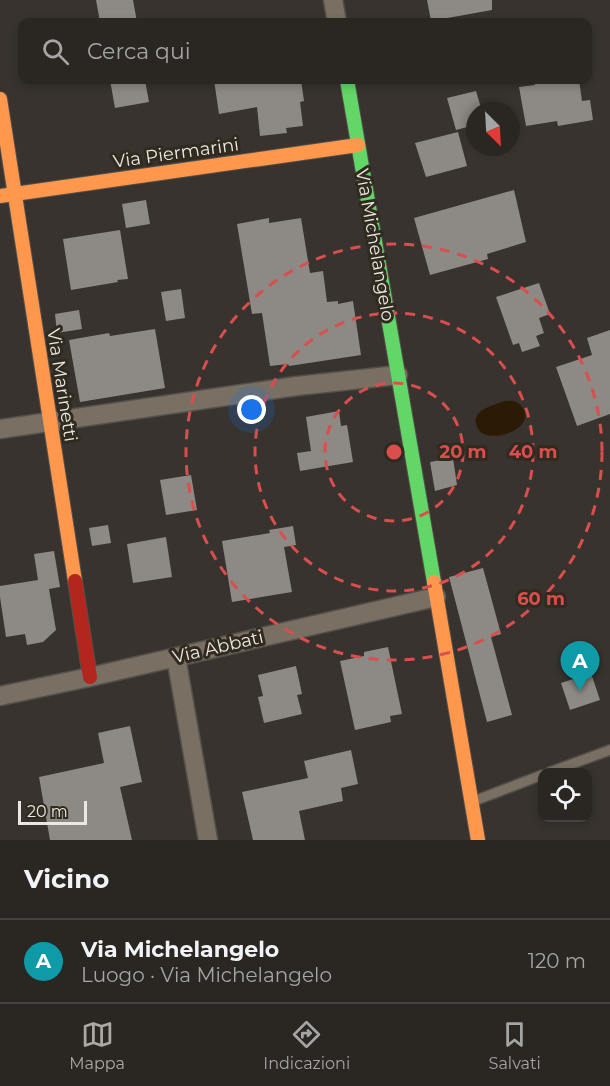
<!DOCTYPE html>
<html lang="it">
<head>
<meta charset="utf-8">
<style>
  body { margin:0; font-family:Montserrat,sans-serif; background:#322e2a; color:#f1f3f6 }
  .controls { position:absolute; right:18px; bottom:18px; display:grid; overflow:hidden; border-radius:12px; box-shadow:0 3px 9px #0003 }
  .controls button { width:54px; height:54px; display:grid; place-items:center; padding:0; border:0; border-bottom:2px solid #464340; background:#2a2622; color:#f1f3f6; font:30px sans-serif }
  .compass { position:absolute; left:466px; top:102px; width:54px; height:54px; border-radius:50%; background:#2a2622; box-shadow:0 3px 9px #0003; rotate:156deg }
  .scale { position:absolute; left:18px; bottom:15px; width:69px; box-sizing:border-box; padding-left:6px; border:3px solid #ece8e1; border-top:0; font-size:16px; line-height:21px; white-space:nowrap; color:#ece8e1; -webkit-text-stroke:4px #312a20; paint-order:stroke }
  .you { position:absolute; left:252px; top:410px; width:21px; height:21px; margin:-15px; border:4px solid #fff; border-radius:50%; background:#1a73e8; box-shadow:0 0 0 9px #1a73e833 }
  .badge { display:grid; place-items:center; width:39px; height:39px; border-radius:50%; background:#ada9a2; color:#fff; font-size:20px; font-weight:700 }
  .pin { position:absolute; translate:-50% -50px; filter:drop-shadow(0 2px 3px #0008) }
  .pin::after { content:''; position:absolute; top:32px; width:21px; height:18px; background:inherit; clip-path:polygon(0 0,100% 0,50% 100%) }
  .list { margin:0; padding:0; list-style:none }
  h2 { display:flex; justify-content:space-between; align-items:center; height:78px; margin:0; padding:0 24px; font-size:26px }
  h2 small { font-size:20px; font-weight:400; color:#a5a5a5 }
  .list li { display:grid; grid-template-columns:39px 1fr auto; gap:18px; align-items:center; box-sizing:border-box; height:84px; padding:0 24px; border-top:2px solid #464340 }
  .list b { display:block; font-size:22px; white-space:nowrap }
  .list p { margin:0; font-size:20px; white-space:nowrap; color:#a5a5a5 }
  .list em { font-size:20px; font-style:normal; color:#a5a5a5 }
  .icon { flex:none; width:33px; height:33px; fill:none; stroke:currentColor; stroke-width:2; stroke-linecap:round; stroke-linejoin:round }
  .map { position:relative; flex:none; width:610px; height:840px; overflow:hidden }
  .search { position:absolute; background:#2a2622; box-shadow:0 3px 9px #0003; left:18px; right:18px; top:18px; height:66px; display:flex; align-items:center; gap:15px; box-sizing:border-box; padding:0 21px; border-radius:12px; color:#a5a5a5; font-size:22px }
  .sheet { height:162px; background:#2a2622 }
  nav { display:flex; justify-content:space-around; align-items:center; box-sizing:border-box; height:84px; border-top:2px solid #464340; background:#2a2622; font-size:16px; color:#a5a5a5 }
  nav a { display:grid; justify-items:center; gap:3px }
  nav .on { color:#ada9a2 }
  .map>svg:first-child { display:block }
</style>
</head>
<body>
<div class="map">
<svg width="610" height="840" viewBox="0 0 610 840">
  <rect width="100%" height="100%" fill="#38332e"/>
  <path fill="#2b1a04" d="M 505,401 C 512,400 518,401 522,407 C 538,429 489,445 479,430 C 466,411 494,405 505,401 Z"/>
  <g fill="#8d8984">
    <polygon points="96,0 133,0 137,22 100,22"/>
    <polygon points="427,0 492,0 492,10 431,21"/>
    <polygon points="110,80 145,80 149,102 115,108"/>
    <polygon points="214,80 301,80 304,101 300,102 303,126 286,128 287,133 260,136 257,107 219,114"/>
    <polygon points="534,80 579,80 582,101 590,100 593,120 558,126 557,121 526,126 519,87 535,85"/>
    <polygon points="476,91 482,111 475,111 475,125 456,130 447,98"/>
    <polygon points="458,132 467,166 426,177 415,143"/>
    <polygon points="514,190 526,242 487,254 488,259 430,275 414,218"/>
    <polygon points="146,200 150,224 126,228 122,204"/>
    <polygon points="269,218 269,223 301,218 310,273 323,271 327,302 338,301 338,304 353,301 361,355 289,366 288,364 270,366 262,313 252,314 237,224"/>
    <polygon points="120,230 128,279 117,280 118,282 71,290 63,239"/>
    <polygon points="539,283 550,314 539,318 544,333 536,336 540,346 522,352 519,343 513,345 496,297"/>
    <polygon points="181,289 185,318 166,321 161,292"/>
    <polygon points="79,310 82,329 57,333 55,314"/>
    <polygon points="155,329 165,388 80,402 69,340 109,333 110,336"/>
    <polygon points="610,330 610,414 577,426 556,367 592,355 587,338"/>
    <polygon points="339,411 341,426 347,425 353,462 300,471 297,453 311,451 306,417"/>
    <polygon points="453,458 457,485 435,491 430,462"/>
    <polygon points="191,475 197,510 166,515 160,480"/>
    <polygon points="108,525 111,543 92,546 89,528"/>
    <polygon points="293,526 296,545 284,547 292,592 232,602 222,541 270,533 269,530"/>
    <polygon points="166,537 172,577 133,583 127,544"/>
    <polygon points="54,551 60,587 49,589 56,630 43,642 27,645 25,634 6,637 0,597 0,586 38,580 34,554"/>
    <polygon points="483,568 501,634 491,637 512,715 487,722 449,577"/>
    <polygon points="388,647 402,714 390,716 391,722 355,730 340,661 364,656 364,652"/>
    <polygon points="296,666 302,694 297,695 302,714 264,723 258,697 263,696 258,675"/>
    <polygon points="591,673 600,700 570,710 561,683"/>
    <polygon points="130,726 142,782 120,787 132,840 50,840 39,777 104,763 98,733"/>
    <polygon points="351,750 358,784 341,788 343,801 299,811 305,840 253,840 242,792 308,778 304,761"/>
  </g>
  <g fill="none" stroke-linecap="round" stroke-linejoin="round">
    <g stroke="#54504b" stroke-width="12">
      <g id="lane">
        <polyline points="550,772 610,750"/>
        <polyline points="474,801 542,775"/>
      </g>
    </g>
    <g stroke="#54504b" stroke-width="21">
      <g id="street">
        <polyline points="333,0 337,22"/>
        <polyline points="0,429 297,386 398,375"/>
        <polyline points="176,657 208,840"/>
        <polyline points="0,696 90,677 436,597"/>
      </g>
    </g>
    <g stroke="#54504b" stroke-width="16">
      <polyline id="fast" points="347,80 434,582"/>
    </g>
    <g stroke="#54504b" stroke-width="16">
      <g id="slow">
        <polyline points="0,99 75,581"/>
        <polyline points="0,196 358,145"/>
        <polyline points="434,582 478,840"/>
      </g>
    </g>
    <g stroke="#54504b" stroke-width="16">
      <polyline id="jam" points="75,581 90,677"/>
    </g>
    <use href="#lane" stroke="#797063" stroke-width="9"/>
    <use href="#street" stroke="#797063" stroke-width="18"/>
    <use href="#fast" stroke="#63d668" stroke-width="14"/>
    <use href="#slow" stroke="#ff974d" stroke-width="14"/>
    <use href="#jam" stroke="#b3261e" stroke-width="14"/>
  </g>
  <g fill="none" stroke="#da4e4d" stroke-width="3" stroke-dasharray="10 8">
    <circle cx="394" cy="452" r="69"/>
    <circle cx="394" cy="452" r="139"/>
    <circle cx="394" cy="452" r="208"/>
  </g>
  <g text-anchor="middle" stroke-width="6" stroke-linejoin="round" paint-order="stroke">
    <g font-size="18" fill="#ece8e1" stroke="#312a20">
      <text transform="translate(176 153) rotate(-8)" y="6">Via Piermarini</text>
      <text transform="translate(375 245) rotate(80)" y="6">Via Michelangelo</text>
      <text transform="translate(62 385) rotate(81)" y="6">Via Marinetti</text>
      <text transform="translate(218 647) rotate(-13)" y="6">Via Abbati</text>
    </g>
  </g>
  <circle cx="394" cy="452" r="9" fill="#da4e4d" stroke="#312a20" stroke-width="3"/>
  <g font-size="18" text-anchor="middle" font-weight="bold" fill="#da4e4d" stroke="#312a20" stroke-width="6" stroke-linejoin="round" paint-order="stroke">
    <text x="463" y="458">20 m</text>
    <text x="533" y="458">40 m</text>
    <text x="541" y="605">60 m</text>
  </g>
</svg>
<div class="controls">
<button><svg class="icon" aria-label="locate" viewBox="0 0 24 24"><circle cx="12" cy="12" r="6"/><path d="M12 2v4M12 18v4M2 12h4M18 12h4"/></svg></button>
</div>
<svg class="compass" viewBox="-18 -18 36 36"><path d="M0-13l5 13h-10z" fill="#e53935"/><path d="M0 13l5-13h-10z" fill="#a5a5a5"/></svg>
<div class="scale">20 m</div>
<div class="you"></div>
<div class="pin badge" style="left:580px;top:691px;background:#0f9aa8">A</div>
<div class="search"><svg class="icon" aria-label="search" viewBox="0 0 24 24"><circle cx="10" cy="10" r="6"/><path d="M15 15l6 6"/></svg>Cerca qui</div>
</div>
<section class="sheet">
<h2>Vicino<small></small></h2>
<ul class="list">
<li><span class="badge" style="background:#0f9aa8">A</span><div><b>Via Michelangelo</b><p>Luogo · Via Michelangelo</p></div><em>120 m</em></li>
</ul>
</section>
<nav>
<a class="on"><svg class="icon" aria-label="map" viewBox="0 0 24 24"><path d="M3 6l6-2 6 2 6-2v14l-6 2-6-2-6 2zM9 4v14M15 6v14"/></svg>Mappa</a>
<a><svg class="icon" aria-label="directions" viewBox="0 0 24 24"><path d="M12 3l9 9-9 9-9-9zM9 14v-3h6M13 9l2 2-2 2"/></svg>Indicazioni</a>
<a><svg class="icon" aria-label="saved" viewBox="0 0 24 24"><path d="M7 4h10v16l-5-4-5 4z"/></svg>Salvati</a>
</nav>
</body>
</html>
